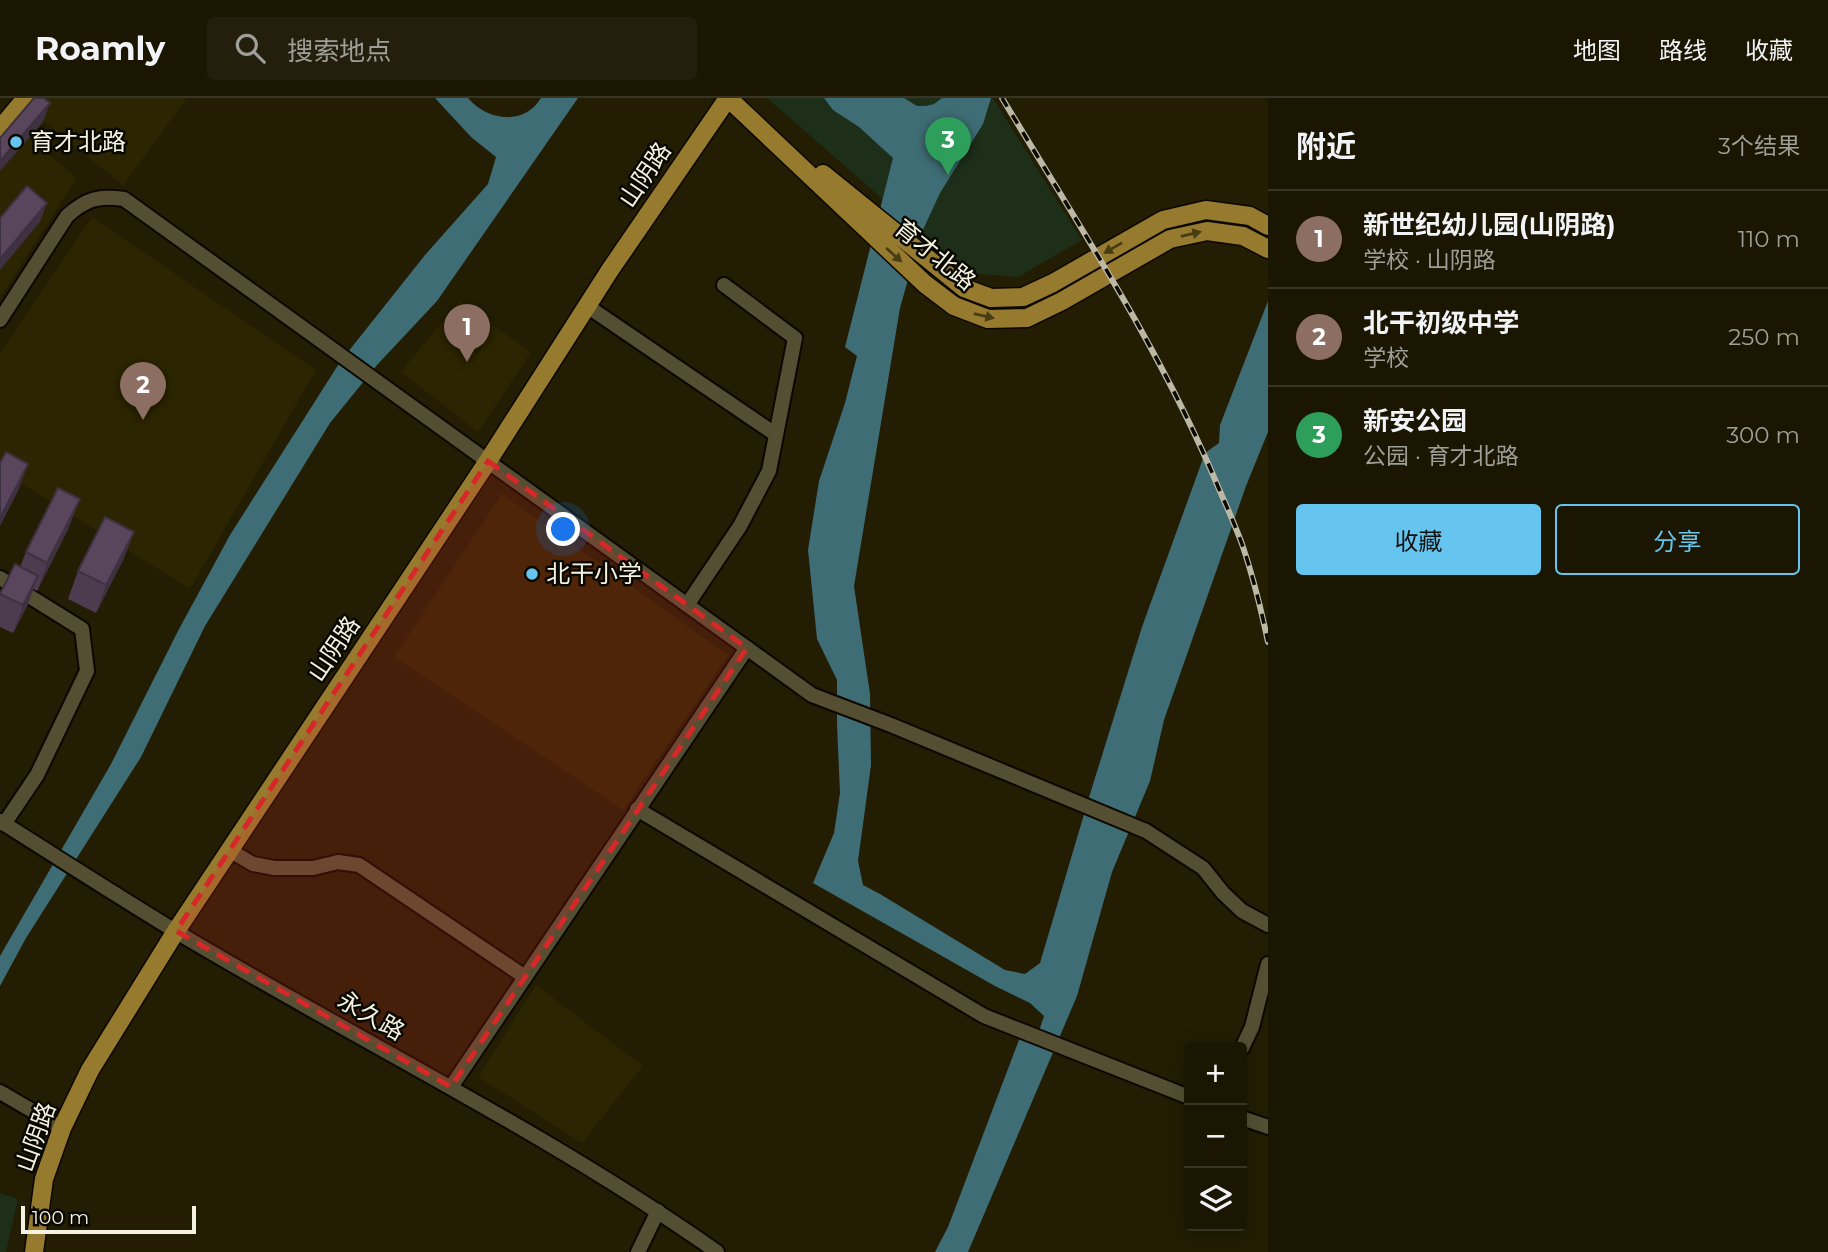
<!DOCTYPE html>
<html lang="zh">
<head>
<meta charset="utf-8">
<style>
  body { margin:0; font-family:Montserrat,"Noto Sans SC",sans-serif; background:#231f0c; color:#f1f3f6 }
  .controls { position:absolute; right:21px; bottom:21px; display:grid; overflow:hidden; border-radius:7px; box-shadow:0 4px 18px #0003 }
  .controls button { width:63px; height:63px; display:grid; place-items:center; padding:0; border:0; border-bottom:2px solid #383524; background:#1a1602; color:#f1f3f6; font:35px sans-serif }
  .scale { position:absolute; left:21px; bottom:18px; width:175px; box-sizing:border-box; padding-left:7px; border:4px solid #f5f2e2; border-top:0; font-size:19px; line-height:24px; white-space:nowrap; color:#f5f2e2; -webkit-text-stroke:5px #090801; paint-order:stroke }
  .you { position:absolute; left:564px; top:432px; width:24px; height:24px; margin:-18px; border:5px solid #fff; border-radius:50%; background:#1a73e8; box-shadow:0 0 0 10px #1a73e833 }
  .badge { display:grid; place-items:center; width:46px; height:46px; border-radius:50%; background:#65c5ee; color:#fff; font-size:23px; font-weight:700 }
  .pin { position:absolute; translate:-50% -58px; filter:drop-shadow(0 2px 4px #0008) }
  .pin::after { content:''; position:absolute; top:37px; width:24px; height:21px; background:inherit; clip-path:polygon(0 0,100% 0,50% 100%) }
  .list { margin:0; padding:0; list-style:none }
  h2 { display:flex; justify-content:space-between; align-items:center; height:91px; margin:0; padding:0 28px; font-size:30px }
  h2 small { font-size:23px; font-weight:400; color:#9f9f99 }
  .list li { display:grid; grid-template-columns:46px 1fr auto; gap:21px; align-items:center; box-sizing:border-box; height:98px; padding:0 28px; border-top:2px solid #383524 }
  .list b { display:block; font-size:26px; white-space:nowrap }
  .list p { margin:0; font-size:23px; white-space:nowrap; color:#9f9f99 }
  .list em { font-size:23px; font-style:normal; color:#9f9f99 }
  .actions { display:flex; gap:14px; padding:21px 28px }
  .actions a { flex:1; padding:16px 0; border:2px solid #65c5ee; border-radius:7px; text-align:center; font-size:24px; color:#65c5ee }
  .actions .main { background:#65c5ee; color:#111 }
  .icon { flex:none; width:38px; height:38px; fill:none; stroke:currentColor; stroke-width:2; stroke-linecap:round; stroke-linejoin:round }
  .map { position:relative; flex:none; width:1268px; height:1154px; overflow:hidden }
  header { display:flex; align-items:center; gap:42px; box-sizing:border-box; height:98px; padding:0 35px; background:#1a1602; border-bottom:2px solid #383524 }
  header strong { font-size:33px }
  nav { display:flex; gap:38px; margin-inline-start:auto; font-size:24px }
  .search { width:490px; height:63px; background:#231f0c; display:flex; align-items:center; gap:18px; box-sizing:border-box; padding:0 24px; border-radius:7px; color:#9f9f99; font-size:26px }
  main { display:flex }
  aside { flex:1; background:#1a1602 }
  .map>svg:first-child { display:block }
</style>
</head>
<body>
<header>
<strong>Roamly</strong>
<div class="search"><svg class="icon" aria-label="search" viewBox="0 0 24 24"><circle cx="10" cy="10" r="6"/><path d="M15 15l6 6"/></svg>搜索地点</div>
<nav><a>地图</a><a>路线</a><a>收藏</a></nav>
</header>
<main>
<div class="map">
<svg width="1268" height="1154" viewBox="0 0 1268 1154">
  <rect width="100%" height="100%" fill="#221d03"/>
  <g fill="#2c2501">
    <polygon points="48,0 187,0 123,87 35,16"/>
    <polygon points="14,28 77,80 0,200 0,45"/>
    <polygon points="92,119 316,272 190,491 0,372 0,255"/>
    <polygon points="459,203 531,254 478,334 401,274"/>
    <polygon points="502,396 728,557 623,712 394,559"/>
    <polygon points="536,887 643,968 582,1045 478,979"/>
  </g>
  <g fill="#1d2e19">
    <polygon points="767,0 993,0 1082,142 1018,179 967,175"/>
    <polygon points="0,1095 18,1101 6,1154 0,1154"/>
  </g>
  <g fill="#3f6d75">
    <path d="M 435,0 L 468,0 C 487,23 524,28 541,0 L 578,0 L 437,203 L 377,267 L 330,325 L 205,528 L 141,659 L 26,840 L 0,888 L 0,858 L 111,666 L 178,533 L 230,437 L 340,264 L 425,157 L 488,86 L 496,59 L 471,39 Z"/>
    <polygon points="824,0 904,0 917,8 926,8 934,6 942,0 991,0 983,26 940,95 921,136 900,210 854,488 870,596 871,667 858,763 863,787 880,796 1005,872 1025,876 1040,865 1090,696 1142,529 1205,355 1219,345 1220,327 1268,203 1268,334 1246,388 1164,622 1150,683 1112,774 1077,898 968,1154 935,1154 948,1129 1022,934 1039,933 1044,918 1030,905 995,888 813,785 834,735 840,695 837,627 837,582 817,541 808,452 819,383 845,305 857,258 845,249 893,60 859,29 833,12"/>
  </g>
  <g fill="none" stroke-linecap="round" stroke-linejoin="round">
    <g stroke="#0c0700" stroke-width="18">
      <g id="minor">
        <polyline points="587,208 775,336"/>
        <path d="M 0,222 L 67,118 C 86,101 99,97 124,101 L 812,597 L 891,627 L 1146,733 L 1203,770 L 1223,795 L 1242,813 L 1268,827"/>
        <polyline points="0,480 82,531 87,573 37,677 4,726"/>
        <polyline points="687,507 740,428 769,373 795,240 724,187"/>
        <polyline points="637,711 984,918 1189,999"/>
        <path d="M 0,723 C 58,760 116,797 175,833 C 355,941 545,1033 717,1154"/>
        <polyline points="229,752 253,766 274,770 313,770 338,764 359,767 525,879"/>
        <polyline points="1242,950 1252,929 1268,866"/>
        <polyline points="451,989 747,550"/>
        <polyline points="0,994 62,1030"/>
        <polyline points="1242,1020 1268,1029"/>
        <polyline points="638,1154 658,1113"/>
      </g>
    </g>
    <g stroke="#0c0700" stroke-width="21">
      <g id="major">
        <polyline points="728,0 925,186 954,208 988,221 1027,220 1062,203 1170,141 1207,133 1243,138 1268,151"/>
        <polyline points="0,31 26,0"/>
        <polyline points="823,76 964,190 991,200 1023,199 1053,185 1163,122 1206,112 1250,118 1268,128"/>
        <polyline points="34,1154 44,1081 62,1030 90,972 176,833 488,363 610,172 728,0"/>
      </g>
    </g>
    <use href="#minor" stroke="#544f33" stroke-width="14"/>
    <use href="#major" stroke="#967b2e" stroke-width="18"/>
    <g stroke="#bcb8a5" stroke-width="6">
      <path id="rail" d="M 1002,0 C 1079,128 1162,253 1219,391 C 1227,409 1235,427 1242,446 C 1253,478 1261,511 1268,544"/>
    </g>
    <use href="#rail" stroke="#090801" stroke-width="3.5" stroke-dasharray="10" stroke-linecap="butt"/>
  </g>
  <g fill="#4d3c50">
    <polygon points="69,429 37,493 33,491 28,506 13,535 0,529 0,494 20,469 26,454"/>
    <polygon points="134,434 123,462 96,515 68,501 78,473"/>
  </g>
  <g fill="#3e3141">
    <polygon points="50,5 43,24 0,73 0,63"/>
    <polygon points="47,105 40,124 0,172 0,161"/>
    <polygon points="28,366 18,393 0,428 0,420"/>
    <polygon points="80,401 69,429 37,493 47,465"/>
    <polygon points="134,434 123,462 96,515 106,487"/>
    <polygon points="38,478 28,506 13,535 23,507"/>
  </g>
  <g fill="#59465d" stroke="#3e3141" stroke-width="2">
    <polygon points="34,0 44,0 50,5 0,63 0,40"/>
    <polygon points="27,88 47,105 0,161 0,120"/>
    <polygon points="6,354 28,366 0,420 0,365"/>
    <polygon points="58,390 80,401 47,465 26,454"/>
    <polygon points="105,419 134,434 106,487 78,473"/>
    <polygon points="15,466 38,478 23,507 0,496"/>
  </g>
  <defs><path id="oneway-solid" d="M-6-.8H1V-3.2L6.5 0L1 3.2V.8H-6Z" transform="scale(1.75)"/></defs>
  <g fill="#483c15">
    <use href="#oneway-solid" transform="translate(1191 136) rotate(-13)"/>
    <use href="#oneway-solid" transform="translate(1113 150) rotate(150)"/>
    <use href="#oneway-solid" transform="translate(894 157) rotate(42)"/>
    <use href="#oneway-solid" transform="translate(984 218) rotate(13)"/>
  </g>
  <path fill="#d62828" fill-opacity="0.2" stroke="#d62828" stroke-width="5" stroke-dasharray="14 9" stroke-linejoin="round" d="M 488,363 L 747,550 L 451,989 L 176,833 Z"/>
  <g fill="#65c5ee" stroke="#090801" stroke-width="2.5">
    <circle cx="16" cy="44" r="7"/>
    <circle cx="532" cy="476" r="7"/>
  </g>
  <g text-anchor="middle" stroke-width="5" stroke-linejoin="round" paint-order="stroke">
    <g font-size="24" fill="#f5f2e2" stroke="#090801" text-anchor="start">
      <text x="30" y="52">育才北路</text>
      <text x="546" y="484">北干小学</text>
    </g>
    <g font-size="24" fill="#f5f2e2" stroke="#090801">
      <text transform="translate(645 77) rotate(-56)" y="8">山阴路</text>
      <text transform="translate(935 157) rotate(39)" y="8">育才北路</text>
      <text transform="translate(334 551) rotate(-56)" y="8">山阴路</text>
      <text transform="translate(371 918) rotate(30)" y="8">永久路</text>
      <text transform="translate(36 1039) rotate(-70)" y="8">山阴路</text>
    </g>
  </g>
</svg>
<div class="controls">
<button>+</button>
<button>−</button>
<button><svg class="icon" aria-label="layers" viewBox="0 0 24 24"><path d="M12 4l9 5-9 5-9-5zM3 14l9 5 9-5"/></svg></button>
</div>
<div class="scale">100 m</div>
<div class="you"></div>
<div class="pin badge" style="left:467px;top:264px;background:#8d6e63">1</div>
<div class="pin badge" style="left:143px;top:322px;background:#8d6e63">2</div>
<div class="pin badge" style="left:948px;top:77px;background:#2e9e5b">3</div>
</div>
<aside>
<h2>附近<small>3个结果</small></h2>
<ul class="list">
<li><span class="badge" style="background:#8d6e63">1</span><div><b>新世纪幼儿园(山阴路)</b><p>学校 · 山阴路</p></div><em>110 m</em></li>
<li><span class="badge" style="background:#8d6e63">2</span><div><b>北干初级中学</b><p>学校</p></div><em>250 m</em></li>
<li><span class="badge" style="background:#2e9e5b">3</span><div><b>新安公园</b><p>公园 · 育才北路</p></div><em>300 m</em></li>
</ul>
<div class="actions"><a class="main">收藏</a><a>分享</a></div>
</aside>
</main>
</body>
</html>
